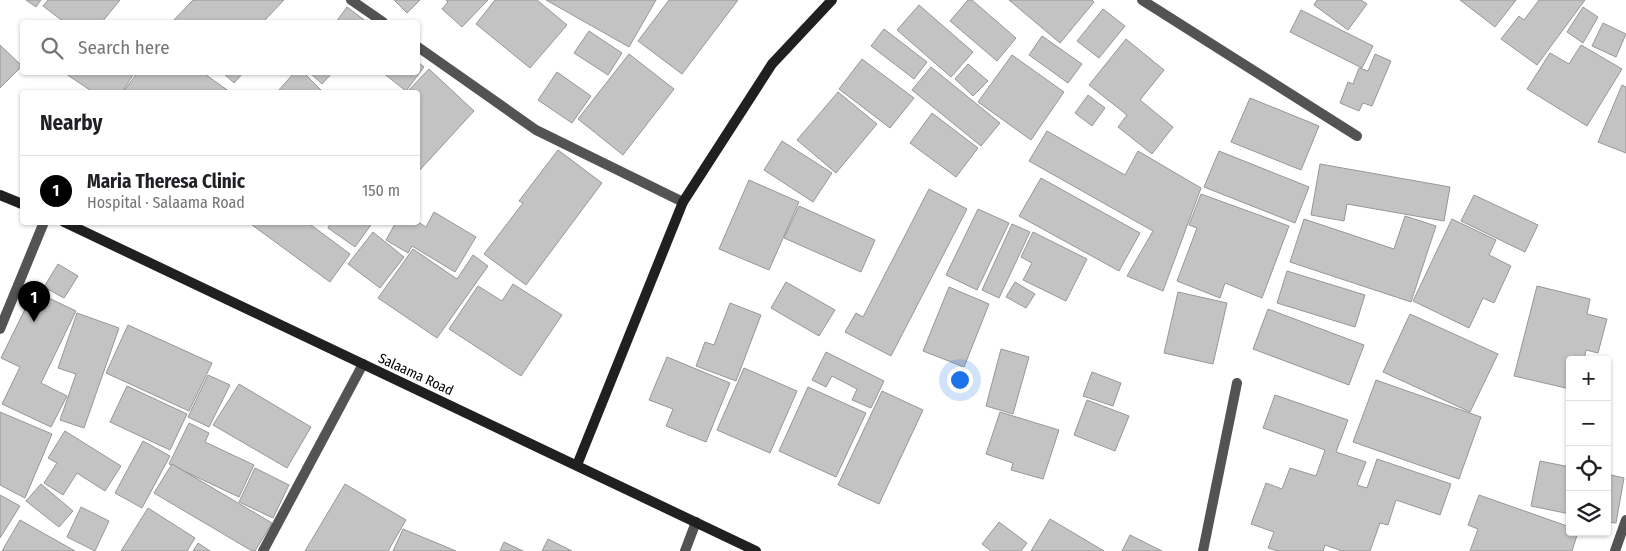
<!DOCTYPE html>
<html lang="en">
<head>
<meta charset="utf-8">
<style>
  body { margin:0; font-family:"Fira Sans Condensed",sans-serif; background:#f6f6f6; color:#202124 }
  .controls { position:absolute; right:15px; bottom:15px; display:grid; overflow:hidden; border-radius:5px; box-shadow:0 1px 4px #0004 }
  .controls button { width:45px; height:45px; display:grid; place-items:center; padding:0; border:0; border-bottom:1px solid #e0e0e0; background:#fff; color:#202124; font:25px sans-serif }
  .you { position:absolute; left:959px; top:379px; width:18px; height:18px; margin:-12px; border:4px solid #fff; border-radius:50%; background:#1a73e8; box-shadow:0 0 0 8px #1a73e833 }
  .badge { display:grid; place-items:center; width:32px; height:32px; border-radius:50%; background:#000; color:#fff; font-size:16px; font-weight:700 }
  .pin { position:absolute; translate:-50% -41px; filter:drop-shadow(0 1px 2px #0008) }
  .pin::after { content:''; position:absolute; top:26px; width:18px; height:15px; background:inherit; clip-path:polygon(0 0,100% 0,50% 100%) }
  .list { margin:0; padding:0; list-style:none }
  h2 { display:flex; justify-content:space-between; align-items:center; height:65px; margin:0; padding:0 20px; font-size:21px }
  h2 small { font-size:16px; font-weight:400; color:#757577 }
  .list li { display:grid; grid-template-columns:32px 1fr auto; gap:15px; align-items:center; box-sizing:border-box; height:70px; padding:0 20px; border-top:1px solid #e0e0e0 }
  .list b { display:block; font-size:19px; white-space:nowrap }
  .list p { margin:0; font-size:16px; white-space:nowrap; color:#757577 }
  .list em { font-size:16px; font-style:normal; color:#757577 }
  .icon { flex:none; width:28px; height:28px; fill:none; stroke:currentColor; stroke-width:2; stroke-linecap:round; stroke-linejoin:round }
  .map { position:relative; flex:none; width:1626px; height:551px; overflow:hidden }
  .search { position:absolute; background:#fff; box-shadow:0 1px 4px #0004; left:20px; top:20px; width:400px; height:55px; display:flex; align-items:center; gap:12px; box-sizing:border-box; padding:0 18px; border-radius:5px; color:#757577; font-size:19px }
  .panel { position:absolute; background:#fff; box-shadow:0 1px 4px #0004; left:20px; top:90px; width:400px; height:135px; border-radius:5px }
  .map>svg:first-child { display:block }
</style>
</head>
<body>
<div class="map">
<svg width="1626" height="551" viewBox="0 0 1626 551">
  <rect width="100%" height="100%" fill="#fff"/>
  <g fill="#c3c3c3" stroke="#979797">
    <polygon points="26,0 41,0 36,7"/>
    <polygon points="48,0 120,0 102,22 64,22 43,6"/>
    <polygon points="193,0 284,0 263,22 172,22"/>
    <polygon points="394,0 420,0 407,13"/>
    <polygon points="446,0 488,0 462,27 442,9 448,2"/>
    <polygon points="495,0 537,0 567,25 530,68 476,24"/>
    <polygon points="546,0 656,0 629,47"/>
    <polygon points="669,0 738,0 682,74 638,41"/>
    <polygon points="968,0 972,0 1016,38 997,61 950,21"/>
    <polygon points="1009,0 1092,0 1094,2 1060,43"/>
    <polygon points="1317,0 1361,0 1367,4 1348,30 1314,5"/>
    <polygon points="1460,0 1516,0 1495,27"/>
    <polygon points="1539,0 1585,0 1537,65 1501,39 1519,16 1524,20"/>
    <polygon points="919,5 973,52 951,77 897,30"/>
    <polygon points="347,7 367,22 336,22"/>
    <polygon points="1583,7 1598,17 1583,43 1567,32"/>
    <polygon points="1103,9 1125,26 1099,58 1077,41"/>
    <polygon points="1301,10 1373,46 1362,68 1290,32"/>
    <polygon points="1603,23 1626,34 1616,57 1592,46"/>
    <polygon points="884,29 927,62 914,79 871,46"/>
    <polygon points="589,31 622,53 608,75 574,53"/>
    <polygon points="1042,36 1082,64 1068,83 1029,55"/>
    <polygon points="1126,39 1164,70 1140,100 1173,127 1152,154 1118,127 1127,115 1089,85"/>
    <polygon points="0,45 22,66 0,88"/>
    <polygon points="1581,45 1622,69 1587,126 1527,89 1550,53 1569,64"/>
    <polygon points="629,54 674,89 623,155 578,119"/>
    <polygon points="1375,54 1391,61 1372,106 1363,103 1359,111 1340,103 1348,82 1353,84 1359,68 1368,71"/>
    <polygon points="1012,55 1064,92 1031,140 978,102"/>
    <polygon points="862,59 914,98 890,128 839,89"/>
    <polygon points="418,62 424,67 406,91 382,72 418,72"/>
    <polygon points="968,64 988,81 973,96 955,79"/>
    <polygon points="931,67 1000,123 981,146 912,90"/>
    <polygon points="429,69 474,111 418,172 418,92 407,92"/>
    <polygon points="63,72 135,72 122,92 93,92"/>
    <polygon points="138,72 202,72 230,92 123,92"/>
    <polygon points="222,72 244,72 234,83"/>
    <polygon points="295,72 303,72 323,92 277,92"/>
    <polygon points="309,72 333,72 322,84"/>
    <polygon points="557,72 591,96 572,123 538,100"/>
    <polygon points="1622,85 1626,87 1626,153 1598,142"/>
    <polygon points="838,92 877,124 836,173 797,140"/>
    <polygon points="1088,95 1105,108 1092,126 1075,113"/>
    <polygon points="1250,98 1319,126 1301,170 1231,142"/>
    <polygon points="932,113 978,148 956,177 910,143"/>
    <polygon points="1047,131 1125,175 1138,151 1201,188 1163,291 1127,276 1153,231 1029,161"/>
    <polygon points="782,141 832,173 813,202 764,170"/>
    <polygon points="558,150 602,183 526,285 484,254 523,203 519,201"/>
    <polygon points="1219,151 1309,187 1295,223 1204,187"/>
    <polygon points="1320,164 1450,187 1444,221 1347,204 1344,221 1311,215"/>
    <polygon points="1041,178 1140,233 1119,271 1019,216"/>
    <polygon points="749,180 799,202 769,270 719,249"/>
    <polygon points="929,189 967,209 891,356 845,332 856,313 863,317"/>
    <polygon points="1201,194 1289,226 1262,298 1225,283 1220,298 1177,281 1197,228 1189,225"/>
    <polygon points="1474,195 1538,225 1525,252 1461,221"/>
    <polygon points="799,206 875,240 861,272 784,238"/>
    <polygon points="978,209 1009,223 977,290 946,275"/>
    <polygon points="434,212 476,237 455,272 412,246 408,253 386,240 396,222 418,222 426,227"/>
    <polygon points="1405,216 1436,226 1411,302 1290,262 1304,219 1394,249"/>
    <polygon points="1452,219 1496,240 1489,255 1511,266 1494,303 1483,298 1469,328 1413,301"/>
    <polygon points="248,222 307,222 350,254 330,282"/>
    <polygon points="331,222 373,222 355,247 328,228"/>
    <polygon points="1012,224 1030,232 999,298 982,290"/>
    <polygon points="373,232 404,257 380,288 348,264"/>
    <polygon points="1033,232 1087,259 1066,301 1023,280 1032,263 1021,257"/>
    <polygon points="413,249 457,279 473,255 488,266 437,338 378,298"/>
    <polygon points="58,264 78,276 64,298 44,287"/>
    <polygon points="1287,271 1365,295 1355,327 1277,303"/>
    <polygon points="786,282 835,310 819,336 771,308"/>
    <polygon points="1015,282 1035,294 1026,308 1006,297"/>
    <polygon points="513,284 562,315 521,376 449,329 478,286 502,301"/>
    <polygon points="1537,286 1590,299 1587,314 1607,319 1598,353 1586,350 1584,360 1570,360 1570,389 1514,376"/>
    <polygon points="949,287 989,304 964,367 923,351"/>
    <polygon points="34,291 76,311 41,383 67,396 51,427 2,404 20,367 1,358"/>
    <polygon points="1178,292 1227,303 1213,364 1164,353"/>
    <polygon points="730,303 761,315 736,381 696,366 705,342 714,345"/>
    <polygon points="1268,309 1364,345 1349,385 1253,349"/>
    <polygon points="77,313 119,328 84,428 60,420 76,374 58,368"/>
    <polygon points="1410,314 1498,354 1470,412 1383,372"/>
    <polygon points="128,325 212,363 189,411 106,373"/>
    <polygon points="1001,349 1029,357 1013,414 986,406"/>
    <polygon points="826,352 884,381 871,408 852,400 857,389 832,376 826,387 812,380"/>
    <polygon points="667,357 730,383 706,442 666,426 673,409 649,400"/>
    <polygon points="744,368 797,391 770,453 717,430"/>
    <polygon points="1092,372 1121,383 1113,406 1083,396"/>
    <polygon points="208,375 230,385 209,427 188,417"/>
    <polygon points="1376,380 1481,417 1459,479 1353,442"/>
    <polygon points="239,384 311,427 287,468 213,425"/>
    <polygon points="127,386 187,414 170,450 110,422"/>
    <polygon points="808,387 866,413 836,477 779,451"/>
    <polygon points="882,391 923,410 879,504 838,485"/>
    <polygon points="1275,395 1348,420 1336,452 1366,462 1357,485 1367,488 1377,459 1451,484 1440,515 1396,500 1388,525 1380,523 1370,551 1342,551 1325,545 1323,551 1278,551 1268,548 1274,532 1251,524 1266,483 1282,489 1290,468 1316,476 1325,450 1263,428"/>
    <polygon points="1087,400 1129,416 1115,451 1074,435"/>
    <polygon points="0,412 52,434 25,498 0,485"/>
    <polygon points="1000,412 1059,430 1043,479 1011,470 1013,463 986,454"/>
    <polygon points="189,423 209,433 205,442 254,465 239,497 169,464"/>
    <polygon points="65,431 121,466 105,491 77,473 63,495 44,483 57,463 48,458"/>
    <polygon points="143,441 170,456 142,508 115,493"/>
    <polygon points="1540,461 1570,467 1570,514 1531,506"/>
    <polygon points="172,464 272,523 255,551 252,551 154,493"/>
    <polygon points="255,468 289,485 273,518 239,502"/>
    <polygon points="1607,474 1624,478 1616,523 1607,522"/>
    <polygon points="41,484 73,511 59,527 26,501"/>
    <polygon points="345,484 406,520 388,551 305,551"/>
    <polygon points="0,495 20,506 0,538"/>
    <polygon points="1479,495 1570,527 1570,532 1578,532 1572,551 1470,551 1478,529 1468,525"/>
    <polygon points="81,507 109,521 95,551 67,537"/>
    <polygon points="148,508 195,538 187,551 121,551"/>
    <polygon points="1050,519 1104,551 1031,551"/>
    <polygon points="20,520 75,551 2,551"/>
    <polygon points="999,522 1027,543 1021,551 991,551 982,544"/>
    <polygon points="403,529 456,551 393,551"/>
    <polygon points="1130,535 1162,551 1122,551"/>
    <polygon points="548,539 572,551 542,551"/>
    <polygon points="504,542 523,551 500,551"/>
    <polygon points="198,543 210,551 193,551"/>
  </g>
  <g fill="none" stroke-linecap="round" stroke-linejoin="round">
    <g stroke="#535353" stroke-width="10">
      <polyline points="351,0 383,22"/>
      <polyline points="1142,0 1357,136"/>
      <polyline points="418,47 536,130 683,202"/>
      <polyline points="0,329 44,222"/>
      <polyline points="263,551 363,364"/>
      <polyline points="685,551 696,522"/>
      <polyline points="1203,551 1237,383"/>
      <polyline points="1615,551 1626,520"/>
    </g>
    <g stroke="#202020" stroke-width="10">
      <polyline points="0,195 22,204"/>
      <polyline points="64,222 756,551"/>
      <polyline points="577,465 683,202 772,64 832,0"/>
    </g>
  </g>
  <g text-anchor="middle" stroke-width="4" stroke-linejoin="round" paint-order="stroke">
    <g font-size="14" fill="#000" stroke="#fff">
      <text transform="translate(416 374) rotate(25)" y="5">Salaama Road</text>
    </g>
  </g>
</svg>
<div class="controls">
<button>+</button>
<button>−</button>
<button><svg class="icon" aria-label="locate" viewBox="0 0 24 24"><circle cx="12" cy="12" r="6"/><path d="M12 2v4M12 18v4M2 12h4M18 12h4"/></svg></button>
<button><svg class="icon" aria-label="layers" viewBox="0 0 24 24"><path d="M12 4l9 5-9 5-9-5zM3 14l9 5 9-5"/></svg></button>
</div>
<div class="you"></div>
<div class="pin badge" style="left:34px;top:322px">1</div>
<div class="search"><svg class="icon" aria-label="search" viewBox="0 0 24 24"><circle cx="10" cy="10" r="6"/><path d="M15 15l6 6"/></svg>Search here</div>
<section class="panel">
<h2>Nearby<small></small></h2>
<ul class="list">
<li><span class="badge">1</span><div><b>Maria Theresa Clinic</b><p>Hospital · Salaama Road</p></div><em>150 m</em></li>
</ul>
</section>
</div>
</body>
</html>
